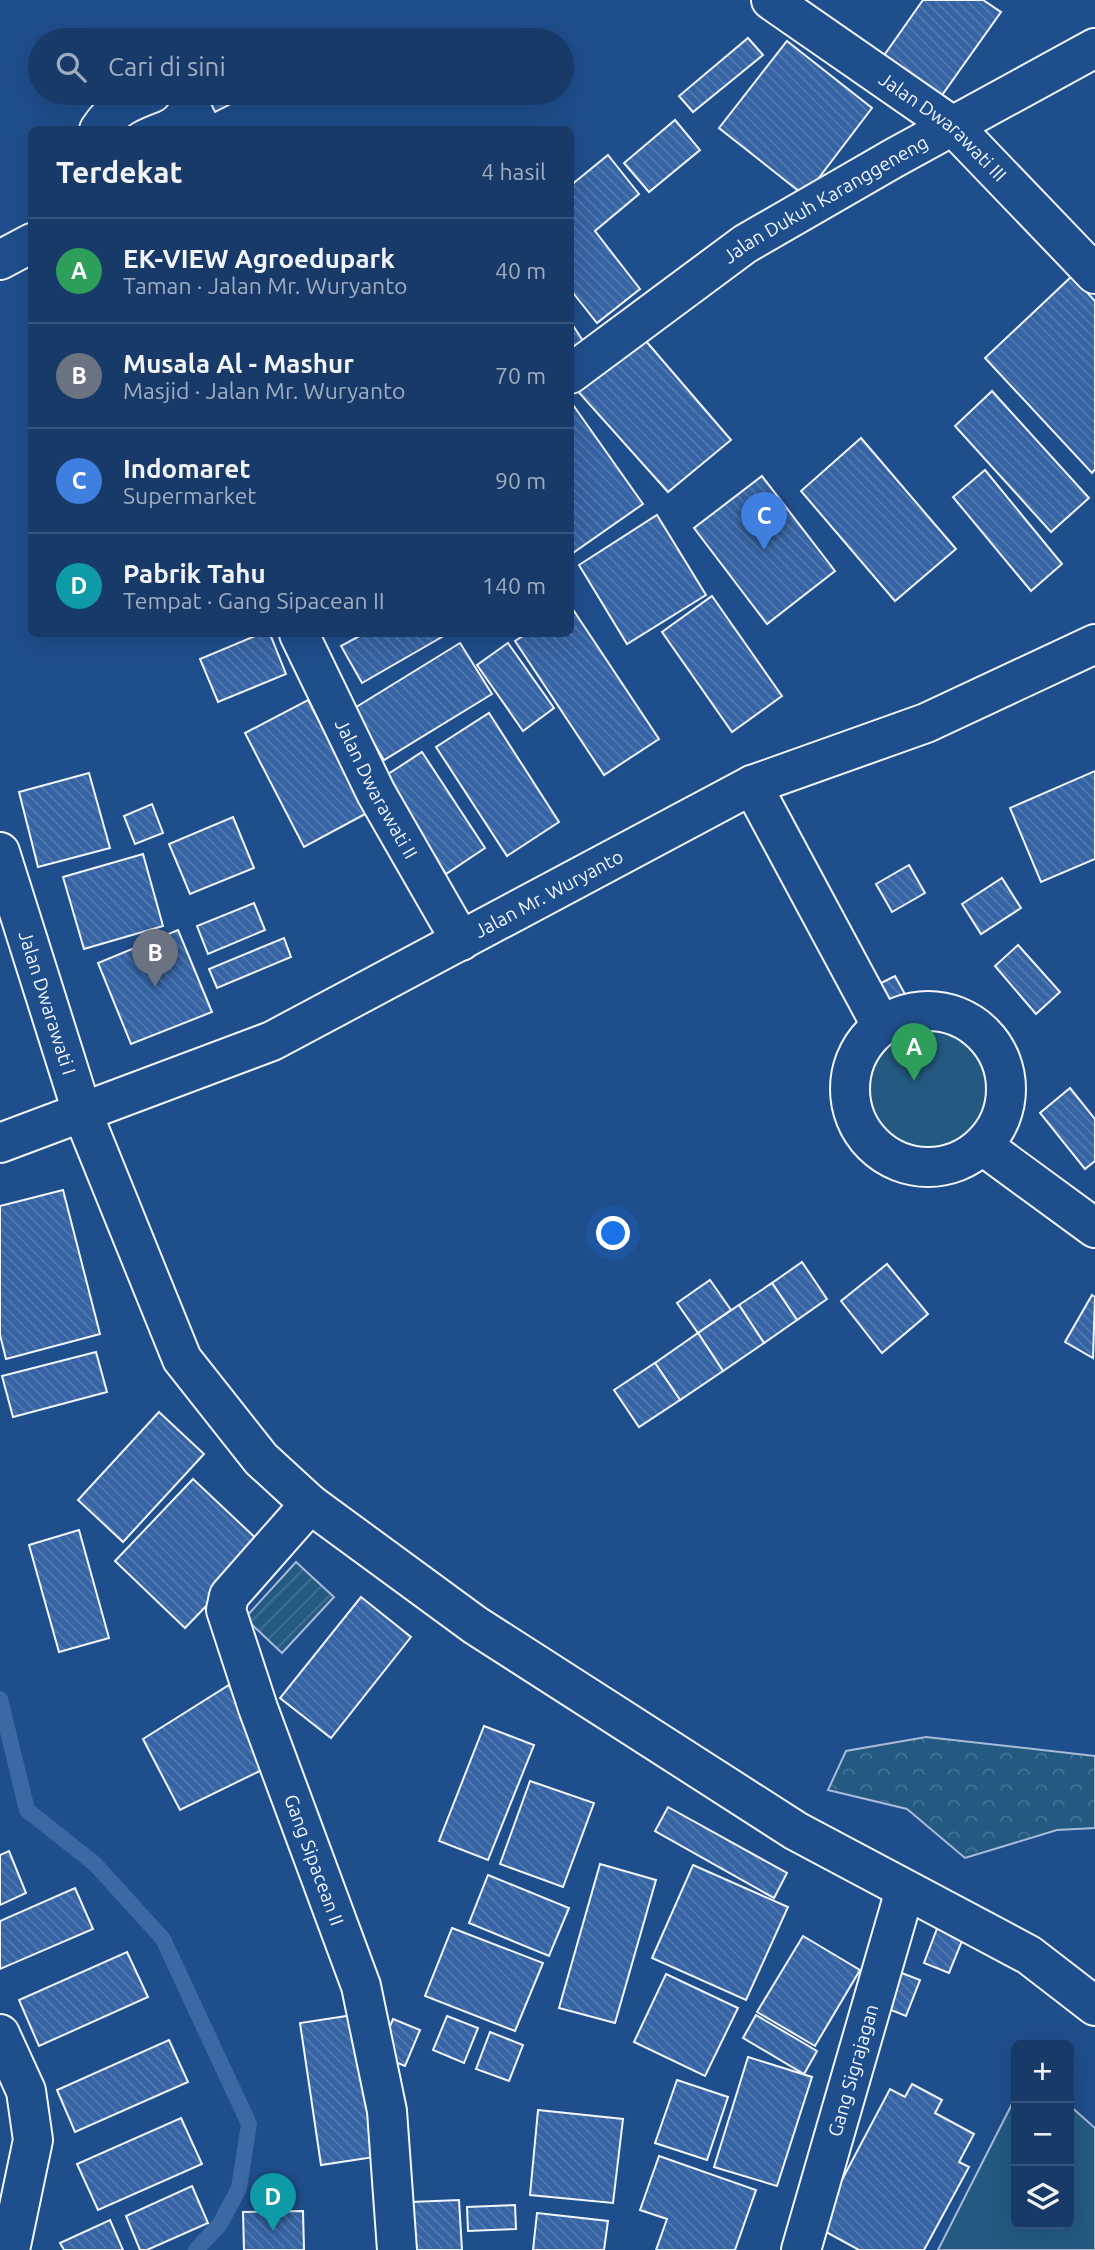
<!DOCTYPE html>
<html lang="id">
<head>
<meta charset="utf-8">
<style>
  body { margin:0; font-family:Ubuntu,sans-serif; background:#20416f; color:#f1f3f6 }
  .controls { position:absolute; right:21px; bottom:21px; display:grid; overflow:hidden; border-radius:10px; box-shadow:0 7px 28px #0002 }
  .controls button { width:63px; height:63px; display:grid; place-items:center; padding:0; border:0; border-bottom:2px solid #36547d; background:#173a69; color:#f1f3f6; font:35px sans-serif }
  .you { position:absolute; left:614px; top:1234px; width:24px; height:24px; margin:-18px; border:5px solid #fff; border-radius:50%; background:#1a73e8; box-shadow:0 0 0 10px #1a73e833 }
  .badge { display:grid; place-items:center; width:46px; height:46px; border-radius:50%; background:#ffb74d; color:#fff; font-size:23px; font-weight:700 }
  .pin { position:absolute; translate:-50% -58px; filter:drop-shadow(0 2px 4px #0008) }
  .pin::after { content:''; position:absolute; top:37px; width:24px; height:21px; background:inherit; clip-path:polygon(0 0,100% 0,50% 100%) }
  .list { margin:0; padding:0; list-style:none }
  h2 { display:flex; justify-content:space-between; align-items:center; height:91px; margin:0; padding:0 28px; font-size:30px }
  h2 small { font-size:23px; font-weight:400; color:#9eadc0 }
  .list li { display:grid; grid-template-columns:46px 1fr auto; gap:21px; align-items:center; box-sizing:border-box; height:105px; padding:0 28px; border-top:2px solid #36547d }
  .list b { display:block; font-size:26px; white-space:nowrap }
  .list p { margin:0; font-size:23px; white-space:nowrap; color:#9eadc0 }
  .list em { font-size:23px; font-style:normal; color:#9eadc0 }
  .icon { flex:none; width:38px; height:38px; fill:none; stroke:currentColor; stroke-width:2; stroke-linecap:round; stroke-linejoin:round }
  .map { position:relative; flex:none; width:1095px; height:2250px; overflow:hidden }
  .search { position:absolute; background:#173a69; box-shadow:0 7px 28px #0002; left:28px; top:28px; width:546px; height:77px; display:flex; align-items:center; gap:18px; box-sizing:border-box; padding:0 24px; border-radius:38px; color:#9eadc0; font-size:26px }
  .panel { position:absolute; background:#173a69; box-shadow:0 7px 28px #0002; left:28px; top:126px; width:546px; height:511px; border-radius:10px }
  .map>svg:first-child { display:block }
</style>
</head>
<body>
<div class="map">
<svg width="1095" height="2250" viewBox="0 0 1095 2250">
  <defs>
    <pattern id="forest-crowns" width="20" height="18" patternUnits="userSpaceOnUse" patternTransform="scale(1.75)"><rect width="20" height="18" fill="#245a82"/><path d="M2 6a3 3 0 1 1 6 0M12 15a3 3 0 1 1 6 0" fill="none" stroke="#447295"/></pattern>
    <pattern id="garden-furrows" width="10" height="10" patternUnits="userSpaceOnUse" patternTransform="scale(1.75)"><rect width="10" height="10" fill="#245a82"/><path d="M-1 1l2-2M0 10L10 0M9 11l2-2" fill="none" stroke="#447295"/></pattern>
    <pattern id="building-back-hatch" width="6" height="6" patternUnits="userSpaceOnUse" patternTransform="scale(1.75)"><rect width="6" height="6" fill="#3563a3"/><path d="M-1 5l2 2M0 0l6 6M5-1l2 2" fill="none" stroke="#537ab1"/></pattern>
  </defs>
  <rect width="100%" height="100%" fill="#1f4e8c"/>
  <g fill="#245a82" stroke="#a8bbd7" stroke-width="2">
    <circle cx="928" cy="1091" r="61"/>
    <polygon points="1016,2096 1016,2224 1069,2224 1069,2105 1095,2128 1095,2250 938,2250"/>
  </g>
  <polygon fill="url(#forest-crowns)" stroke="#a8bbd7" stroke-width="2" points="926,1737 1095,1756 1095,1828 1057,1830 965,1858 907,1809 828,1790 846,1751"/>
  <polygon fill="url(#garden-furrows)" stroke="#a8bbd7" stroke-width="2" points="296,1562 334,1597 282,1653 245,1618"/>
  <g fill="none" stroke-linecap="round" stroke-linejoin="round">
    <polyline stroke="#3b69a3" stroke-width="16" points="0,1699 27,1810 95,1864 163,1939 249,2124 239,2188 220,2224 196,2250"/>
  </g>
  <g fill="url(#building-back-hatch)" stroke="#f2f6ff" stroke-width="2">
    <polygon points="923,0 983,0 1001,12 935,105 878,64"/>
    <polygon points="748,38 763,55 693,112 679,96"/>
    <polygon points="787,41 872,108 805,196 719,128"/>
    <polygon points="206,93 250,93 251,94 215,112"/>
    <polygon points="675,120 700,150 649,192 624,163"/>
    <polygon points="608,155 639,194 595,231 640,289 597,323 570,289 570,186"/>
    <polygon points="1072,276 1095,301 1095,469 1092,473 985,358"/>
    <polygon points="570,321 585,344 570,354"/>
    <polygon points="645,340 731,440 668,492 574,387"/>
    <polygon points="992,391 1089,498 1051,532 955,426"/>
    <polygon points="571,402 643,504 570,555 570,402"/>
    <polygon points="861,438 956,549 895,601 801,491"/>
    <polygon points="985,470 1062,564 1031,591 953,497"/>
    <polygon points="762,476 835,571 767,624 694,528"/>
    <polygon points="657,515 706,595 627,644 579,565"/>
    <polygon points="712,596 782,696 732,732 662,632"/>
    <polygon points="570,605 659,739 604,775 515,641 526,634 570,634"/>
    <polygon points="260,634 270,634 286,674 218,702 200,659"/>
    <polygon points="363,634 447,634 362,683 341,646"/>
    <polygon points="460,643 492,694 384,760 353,709"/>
    <polygon points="508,643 554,708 523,731 477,665"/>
    <polygon points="308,700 367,813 304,847 245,733"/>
    <polygon points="489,713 559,822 507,856 436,747"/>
    <polygon points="422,752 485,848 446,874 382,778"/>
    <polygon points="1095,771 1095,859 1041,882 1010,808"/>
    <polygon points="89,773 110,848 38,867 19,792"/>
    <polygon points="152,804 163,833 135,844 124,816"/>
    <polygon points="233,817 254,868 190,894 169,844"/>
    <polygon points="143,854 163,926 84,949 63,877"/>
    <polygon points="909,865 925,893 892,912 876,884"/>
    <polygon points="1002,878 1021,908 981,934 962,904"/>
    <polygon points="254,903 265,930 208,954 197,926"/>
    <polygon points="178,930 212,1012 131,1044 98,963"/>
    <polygon points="284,938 291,957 217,988 209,969"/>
    <polygon points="1018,945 1060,992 1036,1014 995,966"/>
    <polygon points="895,976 906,996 886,1007 875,986"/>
    <polygon points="1070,1088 1095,1119 1095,1161 1085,1169 1040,1113"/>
    <polygon points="63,1190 100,1334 6,1359 0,1335 0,1206"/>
    <polygon points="802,1262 827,1299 797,1320 772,1283"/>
    <polygon points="887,1264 928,1314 882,1353 841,1301"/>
    <polygon points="710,1280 731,1310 698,1333 677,1303"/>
    <polygon points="772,1283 797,1320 764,1343 739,1305"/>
    <polygon points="1092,1295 1095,1297 1093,1358 1065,1342"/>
    <polygon points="739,1305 764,1343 723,1371 698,1333"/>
    <polygon points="698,1333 723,1371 680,1400 655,1363"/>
    <polygon points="96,1352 107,1392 13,1417 2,1376"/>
    <polygon points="655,1363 680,1400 639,1427 614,1390"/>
    <polygon points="159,1412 204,1454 123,1542 78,1500"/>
    <polygon points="193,1479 264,1546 185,1628 115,1561"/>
    <polygon points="79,1530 109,1638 59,1652 29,1545"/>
    <polygon points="361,1597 411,1637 331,1738 280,1698"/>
    <polygon points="229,1685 272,1765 180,1810 143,1739"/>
    <polygon points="484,1726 534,1745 488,1860 439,1841"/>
    <polygon points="530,1781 594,1803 563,1887 500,1864"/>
    <polygon points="668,1807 787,1873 774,1898 655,1831"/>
    <polygon points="9,1851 26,1893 0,1905 0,1855"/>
    <polygon points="600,1864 656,1880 615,2023 559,2008"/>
    <polygon points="693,1865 788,1907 746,2000 652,1958"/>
    <polygon points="488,1875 569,1908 549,1956 469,1923"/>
    <polygon points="75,1888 93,1929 0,1969 0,1921"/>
    <polygon points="938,1926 964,1936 949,1973 924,1963"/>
    <polygon points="452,1928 543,1963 515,2031 425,1996"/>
    <polygon points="803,1936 860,1970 815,2046 757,2012"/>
    <polygon points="127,1952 148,1997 39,2046 19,2000"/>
    <polygon points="894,1970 920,1980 906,2016 881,2006"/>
    <polygon points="666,1974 738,2008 705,2076 634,2042"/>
    <polygon points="360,2014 381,2156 321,2165 300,2023"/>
    <polygon points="756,2015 817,2051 804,2074 743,2038"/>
    <polygon points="447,2016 478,2028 464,2063 433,2050"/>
    <polygon points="393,2019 420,2030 405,2066 378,2055"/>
    <polygon points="490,2032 523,2045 509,2081 476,2069"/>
    <polygon points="169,2040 188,2082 75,2132 57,2090"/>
    <polygon points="748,2057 812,2077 777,2186 714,2167"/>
    <polygon points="677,2080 728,2097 707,2160 655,2143"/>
    <polygon points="912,2084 942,2100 935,2113 974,2134 959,2162 969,2167 924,2250 859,2250 817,2227 890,2089 905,2097"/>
    <polygon points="538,2110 623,2119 613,2203 530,2195"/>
    <polygon points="181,2118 202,2164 98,2210 77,2164"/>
    <polygon points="659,2156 756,2190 735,2250 656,2250 667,2219 640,2210"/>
    <polygon points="192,2186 208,2223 147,2250 140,2250 126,2216"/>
    <polygon points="459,2200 462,2250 413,2250 411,2202"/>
    <polygon points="515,2205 516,2229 468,2231 467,2207"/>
    <polygon points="303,2211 304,2250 244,2250 243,2212"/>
    <polygon points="537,2213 608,2221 604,2250 533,2250"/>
    <polygon points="110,2220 123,2250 64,2250 60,2243"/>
  </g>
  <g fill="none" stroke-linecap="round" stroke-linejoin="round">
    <g stroke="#f2f6ff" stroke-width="42">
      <g id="minor">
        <path id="s1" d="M 771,0 L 954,127 L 1095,274"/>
        <path d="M 99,130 C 113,108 128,102 152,93"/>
        <polyline points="0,260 32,243"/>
        <path id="s2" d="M 570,374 L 745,244 L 894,158 L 1095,48"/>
        <path id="s3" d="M 299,634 L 376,793 L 461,941"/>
        <polyline points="752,785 881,1025"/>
        <path id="s4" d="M 0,852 L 82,1112 L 182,1359 L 261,1459 L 310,1504 L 475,1625 L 796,1831 L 1029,1955 L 1095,2006"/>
        <circle cx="928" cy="1089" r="78"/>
        <polyline points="983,1146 1095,1228"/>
        <path id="s5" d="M 310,1504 L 229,1596 L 226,1610 L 258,1708 L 361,1986 L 387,2111 L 397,2250"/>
        <polyline points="0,2034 26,2091 33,2140 10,2250"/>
        <path id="s6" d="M 801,2250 L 905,1890"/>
      </g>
    </g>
    <g stroke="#f2f6ff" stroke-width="42">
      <g id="major">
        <path id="s7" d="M 0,1143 L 272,1041 L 752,785 L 926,723 L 1095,644"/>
      </g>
    </g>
    <use href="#minor" stroke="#1f4e8c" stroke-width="38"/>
    <use href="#major" stroke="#1f4e8c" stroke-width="38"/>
  </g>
  <g text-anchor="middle" stroke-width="5" stroke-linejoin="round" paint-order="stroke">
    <g font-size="19" fill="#f2f6ff" stroke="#1f4e8c">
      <text dy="7" stroke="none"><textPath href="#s1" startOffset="214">Jalan Dwarawati III</textPath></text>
      <text dy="7" stroke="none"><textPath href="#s2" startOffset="310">Jalan Dukuh Karanggeneng</textPath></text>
      <text dy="7" stroke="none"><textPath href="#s3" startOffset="173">Jalan Dwarawati II</textPath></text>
      <text dy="7" stroke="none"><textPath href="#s7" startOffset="604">Jalan Mr. Wuryanto</textPath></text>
      <text dy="7" stroke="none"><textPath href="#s4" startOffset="158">Jalan Dwarawati I</textPath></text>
      <text dy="7" stroke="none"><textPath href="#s5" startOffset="402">Gang Sipacean II</textPath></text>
      <text dy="7" stroke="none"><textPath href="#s6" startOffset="187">Gang Sigrajagan</textPath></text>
    </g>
  </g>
</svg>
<div class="controls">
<button>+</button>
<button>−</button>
<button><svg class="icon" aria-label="layers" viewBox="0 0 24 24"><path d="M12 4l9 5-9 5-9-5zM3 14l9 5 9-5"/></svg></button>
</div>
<div class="you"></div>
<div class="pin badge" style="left:914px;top:1081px;background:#2e9e5b">A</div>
<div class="pin badge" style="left:155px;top:987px;background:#6b7280">B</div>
<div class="pin badge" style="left:764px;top:550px;background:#3f7fe0">C</div>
<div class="pin badge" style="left:273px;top:2231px;background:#0f9aa8">D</div>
<div class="search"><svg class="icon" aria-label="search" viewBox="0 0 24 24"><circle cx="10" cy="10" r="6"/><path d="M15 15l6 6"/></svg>Cari di sini</div>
<section class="panel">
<h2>Terdekat<small>4 hasil</small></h2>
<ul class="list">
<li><span class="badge" style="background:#2e9e5b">A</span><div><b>EK-VIEW Agroedupark</b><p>Taman · Jalan Mr. Wuryanto</p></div><em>40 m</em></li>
<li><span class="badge" style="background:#6b7280">B</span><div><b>Musala Al - Mashur</b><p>Masjid · Jalan Mr. Wuryanto</p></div><em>70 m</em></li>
<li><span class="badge" style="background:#3f7fe0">C</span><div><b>Indomaret</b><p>Supermarket</p></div><em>90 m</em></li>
<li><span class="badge" style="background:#0f9aa8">D</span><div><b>Pabrik Tahu</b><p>Tempat · Gang Sipacean II</p></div><em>140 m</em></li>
</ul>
</section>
</div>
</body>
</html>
